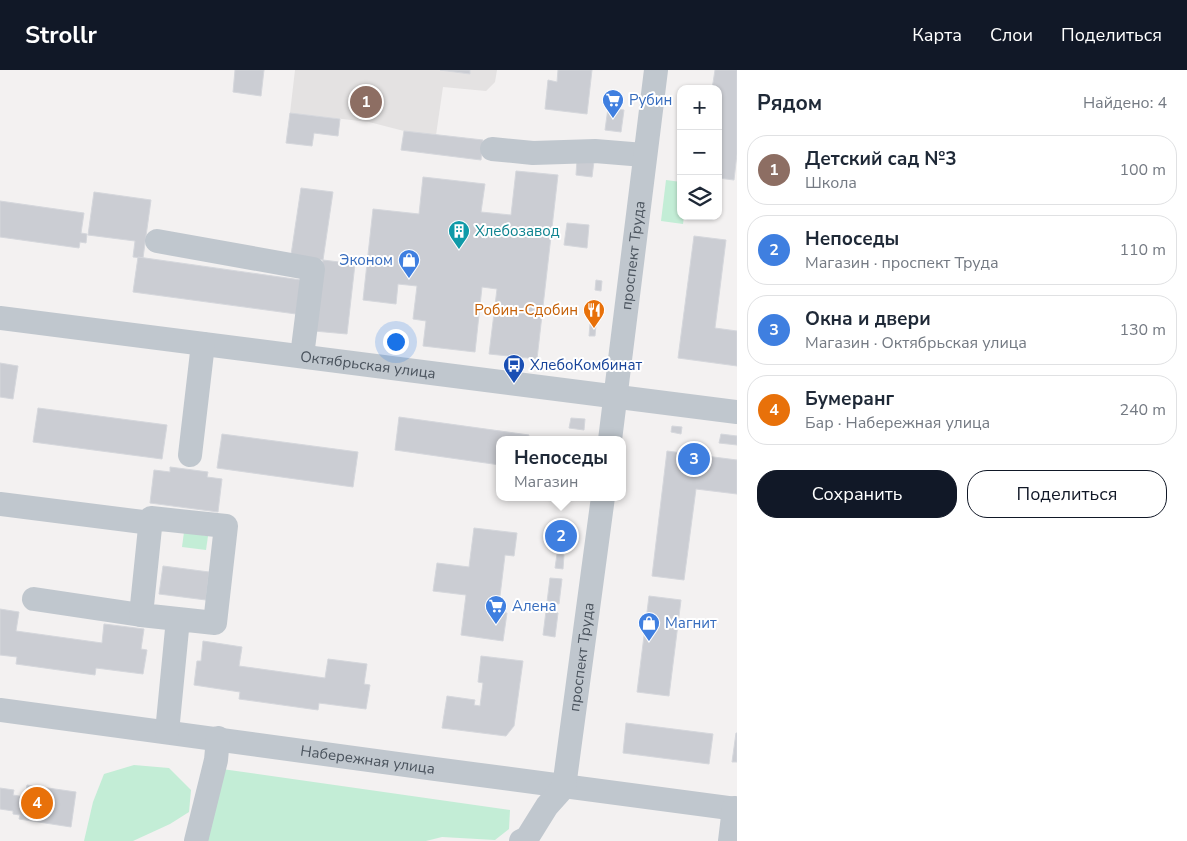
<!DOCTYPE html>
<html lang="ru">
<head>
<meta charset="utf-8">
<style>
  body { margin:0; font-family:"Nunito Sans",sans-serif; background:#f6f6f7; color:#1f2937 }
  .controls { position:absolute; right:15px; top:15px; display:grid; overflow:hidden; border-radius:10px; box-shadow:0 1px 4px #0004 }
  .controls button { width:45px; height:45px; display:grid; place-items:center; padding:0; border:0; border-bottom:1px solid #e0e1e3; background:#fff; color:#1f2937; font:25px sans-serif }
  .you { position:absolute; left:395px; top:271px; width:18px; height:18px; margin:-12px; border:4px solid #fff; border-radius:50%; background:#1a73e8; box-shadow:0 0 0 8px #1a73e833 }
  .badge { display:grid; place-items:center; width:32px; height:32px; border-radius:50%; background:#111827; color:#fff; font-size:16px; font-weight:700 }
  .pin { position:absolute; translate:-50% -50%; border:2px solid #fff; box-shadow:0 1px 5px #0006 }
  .popup { position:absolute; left:496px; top:366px; width:130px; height:65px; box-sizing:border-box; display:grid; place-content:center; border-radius:10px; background:#fff; filter:drop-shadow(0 1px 4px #0005); font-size:16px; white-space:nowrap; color:#747a83 }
  .popup b { font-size:19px; color:#1f2937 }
  .popup::after { content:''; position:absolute; left:50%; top:100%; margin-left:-10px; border:10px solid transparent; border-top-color:#fff }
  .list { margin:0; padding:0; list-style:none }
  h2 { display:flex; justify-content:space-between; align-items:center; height:65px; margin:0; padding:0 20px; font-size:21px }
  h2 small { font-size:16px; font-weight:400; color:#747a83 }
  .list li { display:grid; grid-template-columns:32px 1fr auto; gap:15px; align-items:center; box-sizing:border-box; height:70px; margin:0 10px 10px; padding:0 10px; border:1px solid #e0e1e3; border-radius:20px }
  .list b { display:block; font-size:19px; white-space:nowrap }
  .list p { margin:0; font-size:16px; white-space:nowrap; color:#747a83 }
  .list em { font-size:16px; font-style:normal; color:#747a83 }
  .actions { display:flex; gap:10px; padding:15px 20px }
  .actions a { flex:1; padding:11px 0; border:1px solid #111827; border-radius:20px; text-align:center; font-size:18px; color:#111827 }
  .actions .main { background:#111827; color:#fff }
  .icon { flex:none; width:28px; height:28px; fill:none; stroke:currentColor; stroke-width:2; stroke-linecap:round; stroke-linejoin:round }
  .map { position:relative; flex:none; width:737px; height:771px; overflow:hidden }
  header { display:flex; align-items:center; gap:30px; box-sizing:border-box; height:70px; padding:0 25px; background:#111827; color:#fff }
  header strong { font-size:24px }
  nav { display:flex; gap:28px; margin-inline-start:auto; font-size:18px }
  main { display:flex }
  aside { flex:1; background:#fff }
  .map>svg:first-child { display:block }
</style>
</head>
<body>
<header>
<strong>Strollr</strong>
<nav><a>Карта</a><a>Слои</a><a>Поделиться</a></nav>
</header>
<main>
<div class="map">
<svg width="737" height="771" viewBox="0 0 737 771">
  <rect width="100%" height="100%" fill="#f3f1f1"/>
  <polygon fill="#e4e2e2" points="295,0 497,0 495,12 486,21 443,17 436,65 404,61 369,52 290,43"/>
  <g fill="#c3edd6">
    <polygon points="666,110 681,112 681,146 684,146 683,154 661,151"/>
    <polygon points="184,462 208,466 206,480 182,477"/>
    <polygon points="134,695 169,698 191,720 189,742 170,754 133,771 84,771 93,732 104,704"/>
    <polygon points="222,699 510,740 509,759 495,770 442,767 426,771 206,771"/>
  </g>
  <g fill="#cbcdd3" stroke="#d5d7dc">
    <polygon points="235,0 264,0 261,26 233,22"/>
    <polygon points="440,0 470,0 470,4"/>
    <polygon points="558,0 592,0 587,44 545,39 548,10 557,12"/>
    <polygon points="715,0 737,0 737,84 734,110 718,108 718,19 712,19"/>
    <polygon points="608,38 624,40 621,62 605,60"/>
    <polygon points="290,43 340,49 338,66 314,63 312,76 286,73"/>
    <polygon points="404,61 483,70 481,90 401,80"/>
    <polygon points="577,89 594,91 592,107 576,105"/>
    <polygon points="516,101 558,105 537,289 489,284 497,219 482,217 475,282 423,276 426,251 413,249 417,216 398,214 396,234 363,230 373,139 419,144 423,107 485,114 481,142 511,145"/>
    <polygon points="301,118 333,122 323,190 291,185"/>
    <polygon points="94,122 151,130 143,188 133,187 135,171 88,165"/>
    <polygon points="0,131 84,143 81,163 87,164 86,173 80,172 79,178 0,167"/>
    <polygon points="567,153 589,155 587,178 564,175"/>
    <polygon points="694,166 726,170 715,258 737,261 737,296 678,288"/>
    <polygon points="138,187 301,210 296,244 133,222"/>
    <polygon points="323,190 355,194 347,264 314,261"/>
    <polygon points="596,210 602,211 601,221 595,220"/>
    <polygon points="594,231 600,231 598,243 592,242"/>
    <polygon points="590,254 596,255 595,266 589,266"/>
    <polygon points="0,293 18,296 13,329 0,327"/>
    <polygon points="38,338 167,355 162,389 33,372"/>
    <polygon points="399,347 529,365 528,370 500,370 500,395 395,380"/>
    <polygon points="571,348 585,349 584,360 569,358"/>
    <polygon points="672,356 682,357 681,364 671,362"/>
    <polygon points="222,364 358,382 353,417 217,398"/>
    <polygon points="721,364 737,366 737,375 719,373"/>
    <polygon points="667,381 737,390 737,424 696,419 684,510 652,506"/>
    <polygon points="170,397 208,402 207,407 222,409 218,442 150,433 154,400 170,402"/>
    <polygon points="557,453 569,455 566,479 554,477"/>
    <polygon points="474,458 517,463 514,486 505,485 498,542 507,543 503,571 461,565 466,525 433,521 437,493 469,497"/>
    <polygon points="557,484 564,485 563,499 555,498"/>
    <polygon points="163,496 209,502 206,530 159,524"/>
    <polygon points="550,508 562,509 559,534 547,532"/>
    <polygon points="649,526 681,530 669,626 637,622"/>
    <polygon points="0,539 19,542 16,561 102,573 104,554 144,559 141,579 147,580 143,604 96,598 95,605 16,594 17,587 0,585"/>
    <polygon points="546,541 558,543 555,567 543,565"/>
    <polygon points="203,571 242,577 239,596 325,608 328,589 367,594 364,614 370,615 366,639 319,633 318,640 239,629 240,622 194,615 197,591 201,591"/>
    <polygon points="481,586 523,591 514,656 506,666 442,658 447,626 475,630 474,635 480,636 483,613 478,612"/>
    <polygon points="626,653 713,664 709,694 623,683"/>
    <polygon points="736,663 737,663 737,692 732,692"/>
    <polygon points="27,715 76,722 71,757 19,749 20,745 13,744 13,741 0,739 0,718 14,720 13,725 25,727"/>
  </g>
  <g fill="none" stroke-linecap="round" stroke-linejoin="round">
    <g stroke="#c0c7ce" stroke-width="24">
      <polyline points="492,79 533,83 595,81 644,85"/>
      <polyline points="157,171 313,199 302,286"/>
      <path id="s1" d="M 0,248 L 737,342"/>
      <path id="s2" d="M 610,370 L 656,0"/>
      <polyline points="190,385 203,274"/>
      <polyline points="0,434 151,453"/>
      <polyline points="34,529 141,545"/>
      <path id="s3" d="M 0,640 C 246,672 491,708 737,739"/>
      <polyline points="167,662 178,549 215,553 226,456 151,448 141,545 178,549"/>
      <polyline points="196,771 216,690 218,668"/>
      <path id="s4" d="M 521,771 L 527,768 L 547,736 L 564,717 L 603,427"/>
      <polyline points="730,771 734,738"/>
    </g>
  </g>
  <defs>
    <g id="supermarket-pin" transform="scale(1.125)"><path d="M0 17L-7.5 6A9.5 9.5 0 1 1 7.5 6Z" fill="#3f7fe0" stroke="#fff"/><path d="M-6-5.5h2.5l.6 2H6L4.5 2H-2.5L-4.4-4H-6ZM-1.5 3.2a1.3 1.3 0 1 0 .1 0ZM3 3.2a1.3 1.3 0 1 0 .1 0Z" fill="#fff"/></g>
    <g id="building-pin" transform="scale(1.125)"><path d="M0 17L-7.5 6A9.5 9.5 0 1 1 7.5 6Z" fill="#0f9aa8" stroke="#fff"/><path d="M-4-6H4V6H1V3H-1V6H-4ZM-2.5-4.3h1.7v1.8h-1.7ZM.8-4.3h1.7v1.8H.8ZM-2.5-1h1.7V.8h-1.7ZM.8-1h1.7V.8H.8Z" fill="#fff"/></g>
    <g id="shop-pin" transform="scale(1.125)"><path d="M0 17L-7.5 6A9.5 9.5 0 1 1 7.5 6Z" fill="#3f7fe0" stroke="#fff"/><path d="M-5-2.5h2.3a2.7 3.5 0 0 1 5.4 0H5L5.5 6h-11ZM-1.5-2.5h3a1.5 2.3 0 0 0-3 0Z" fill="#fff"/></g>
    <g id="restaurant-pin" transform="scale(1.125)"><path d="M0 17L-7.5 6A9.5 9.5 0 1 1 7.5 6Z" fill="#e8710a" stroke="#fff"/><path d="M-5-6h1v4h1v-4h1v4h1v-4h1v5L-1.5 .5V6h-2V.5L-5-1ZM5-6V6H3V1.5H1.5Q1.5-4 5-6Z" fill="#fff"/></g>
    <g id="bus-pin" transform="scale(1.125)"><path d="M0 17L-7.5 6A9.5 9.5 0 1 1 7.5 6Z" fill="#1a4fb4" stroke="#fff"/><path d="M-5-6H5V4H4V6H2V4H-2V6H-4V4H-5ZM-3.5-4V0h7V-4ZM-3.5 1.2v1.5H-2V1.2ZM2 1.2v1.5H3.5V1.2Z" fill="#fff"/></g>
  </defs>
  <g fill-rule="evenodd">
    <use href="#supermarket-pin" x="613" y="30"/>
    <use href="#building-pin" x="459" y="161"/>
    <use href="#shop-pin" x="409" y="190"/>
    <use href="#restaurant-pin" x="594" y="240"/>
    <use href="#bus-pin" x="514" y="295"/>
    <use href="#supermarket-pin" x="496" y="536"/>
    <use href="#shop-pin" x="649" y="553"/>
  </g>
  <g text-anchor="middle" stroke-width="4" stroke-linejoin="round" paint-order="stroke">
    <g font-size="15" fill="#366cbe" stroke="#fff" text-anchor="start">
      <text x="629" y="35">Рубин</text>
      <text x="393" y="195" text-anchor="end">Эконом</text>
      <text x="512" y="541">Алена</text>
      <text x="665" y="558">Магнит</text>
    </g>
    <g font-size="15" fill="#0d838f" stroke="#fff" text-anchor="start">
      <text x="475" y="166">Хлебозавод</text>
    </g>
    <g font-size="15" fill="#4a535d" stroke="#fff">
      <text dy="5" stroke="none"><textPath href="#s2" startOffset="186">проспект Труда</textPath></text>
      <text dy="5" stroke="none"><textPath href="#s1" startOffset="371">Октябрьская улица</textPath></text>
      <text dy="5" stroke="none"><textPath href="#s4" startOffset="201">проспект Труда</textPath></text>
      <text dy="5" stroke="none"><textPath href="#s3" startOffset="371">Набережная улица</textPath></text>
    </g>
    <g font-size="15" fill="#c56008" stroke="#fff" text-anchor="end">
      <text x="578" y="245">Робин-Сдобин</text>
    </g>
    <g font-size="15" fill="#164399" stroke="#fff" text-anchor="start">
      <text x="530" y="300">ХлебоКомбинат</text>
    </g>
  </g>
</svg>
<div class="controls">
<button>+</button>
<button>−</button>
<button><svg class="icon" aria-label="layers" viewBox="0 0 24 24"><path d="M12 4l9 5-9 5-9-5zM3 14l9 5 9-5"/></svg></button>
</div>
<div class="you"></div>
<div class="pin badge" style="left:366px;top:32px;background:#8d6e63">1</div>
<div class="pin badge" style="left:561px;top:466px;background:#3f7fe0">2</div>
<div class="popup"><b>Непоседы</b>Магазин</div>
<div class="pin badge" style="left:694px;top:389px;background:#3f7fe0">3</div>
<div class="pin badge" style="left:37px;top:733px;background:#e8710a">4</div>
</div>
<aside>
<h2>Рядом<small>Найдено: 4</small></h2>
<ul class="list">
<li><span class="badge" style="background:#8d6e63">1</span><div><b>Детский сад №3</b><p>Школа</p></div><em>100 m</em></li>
<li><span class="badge" style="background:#3f7fe0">2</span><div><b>Непоседы</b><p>Магазин · проспект Труда</p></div><em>110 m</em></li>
<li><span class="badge" style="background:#3f7fe0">3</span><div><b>Окна и двери</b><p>Магазин · Октябрьская улица</p></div><em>130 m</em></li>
<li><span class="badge" style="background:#e8710a">4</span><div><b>Бумеранг</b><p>Бар · Набережная улица</p></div><em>240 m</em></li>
</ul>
<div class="actions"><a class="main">Сохранить</a><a>Поделиться</a></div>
</aside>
</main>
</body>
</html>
